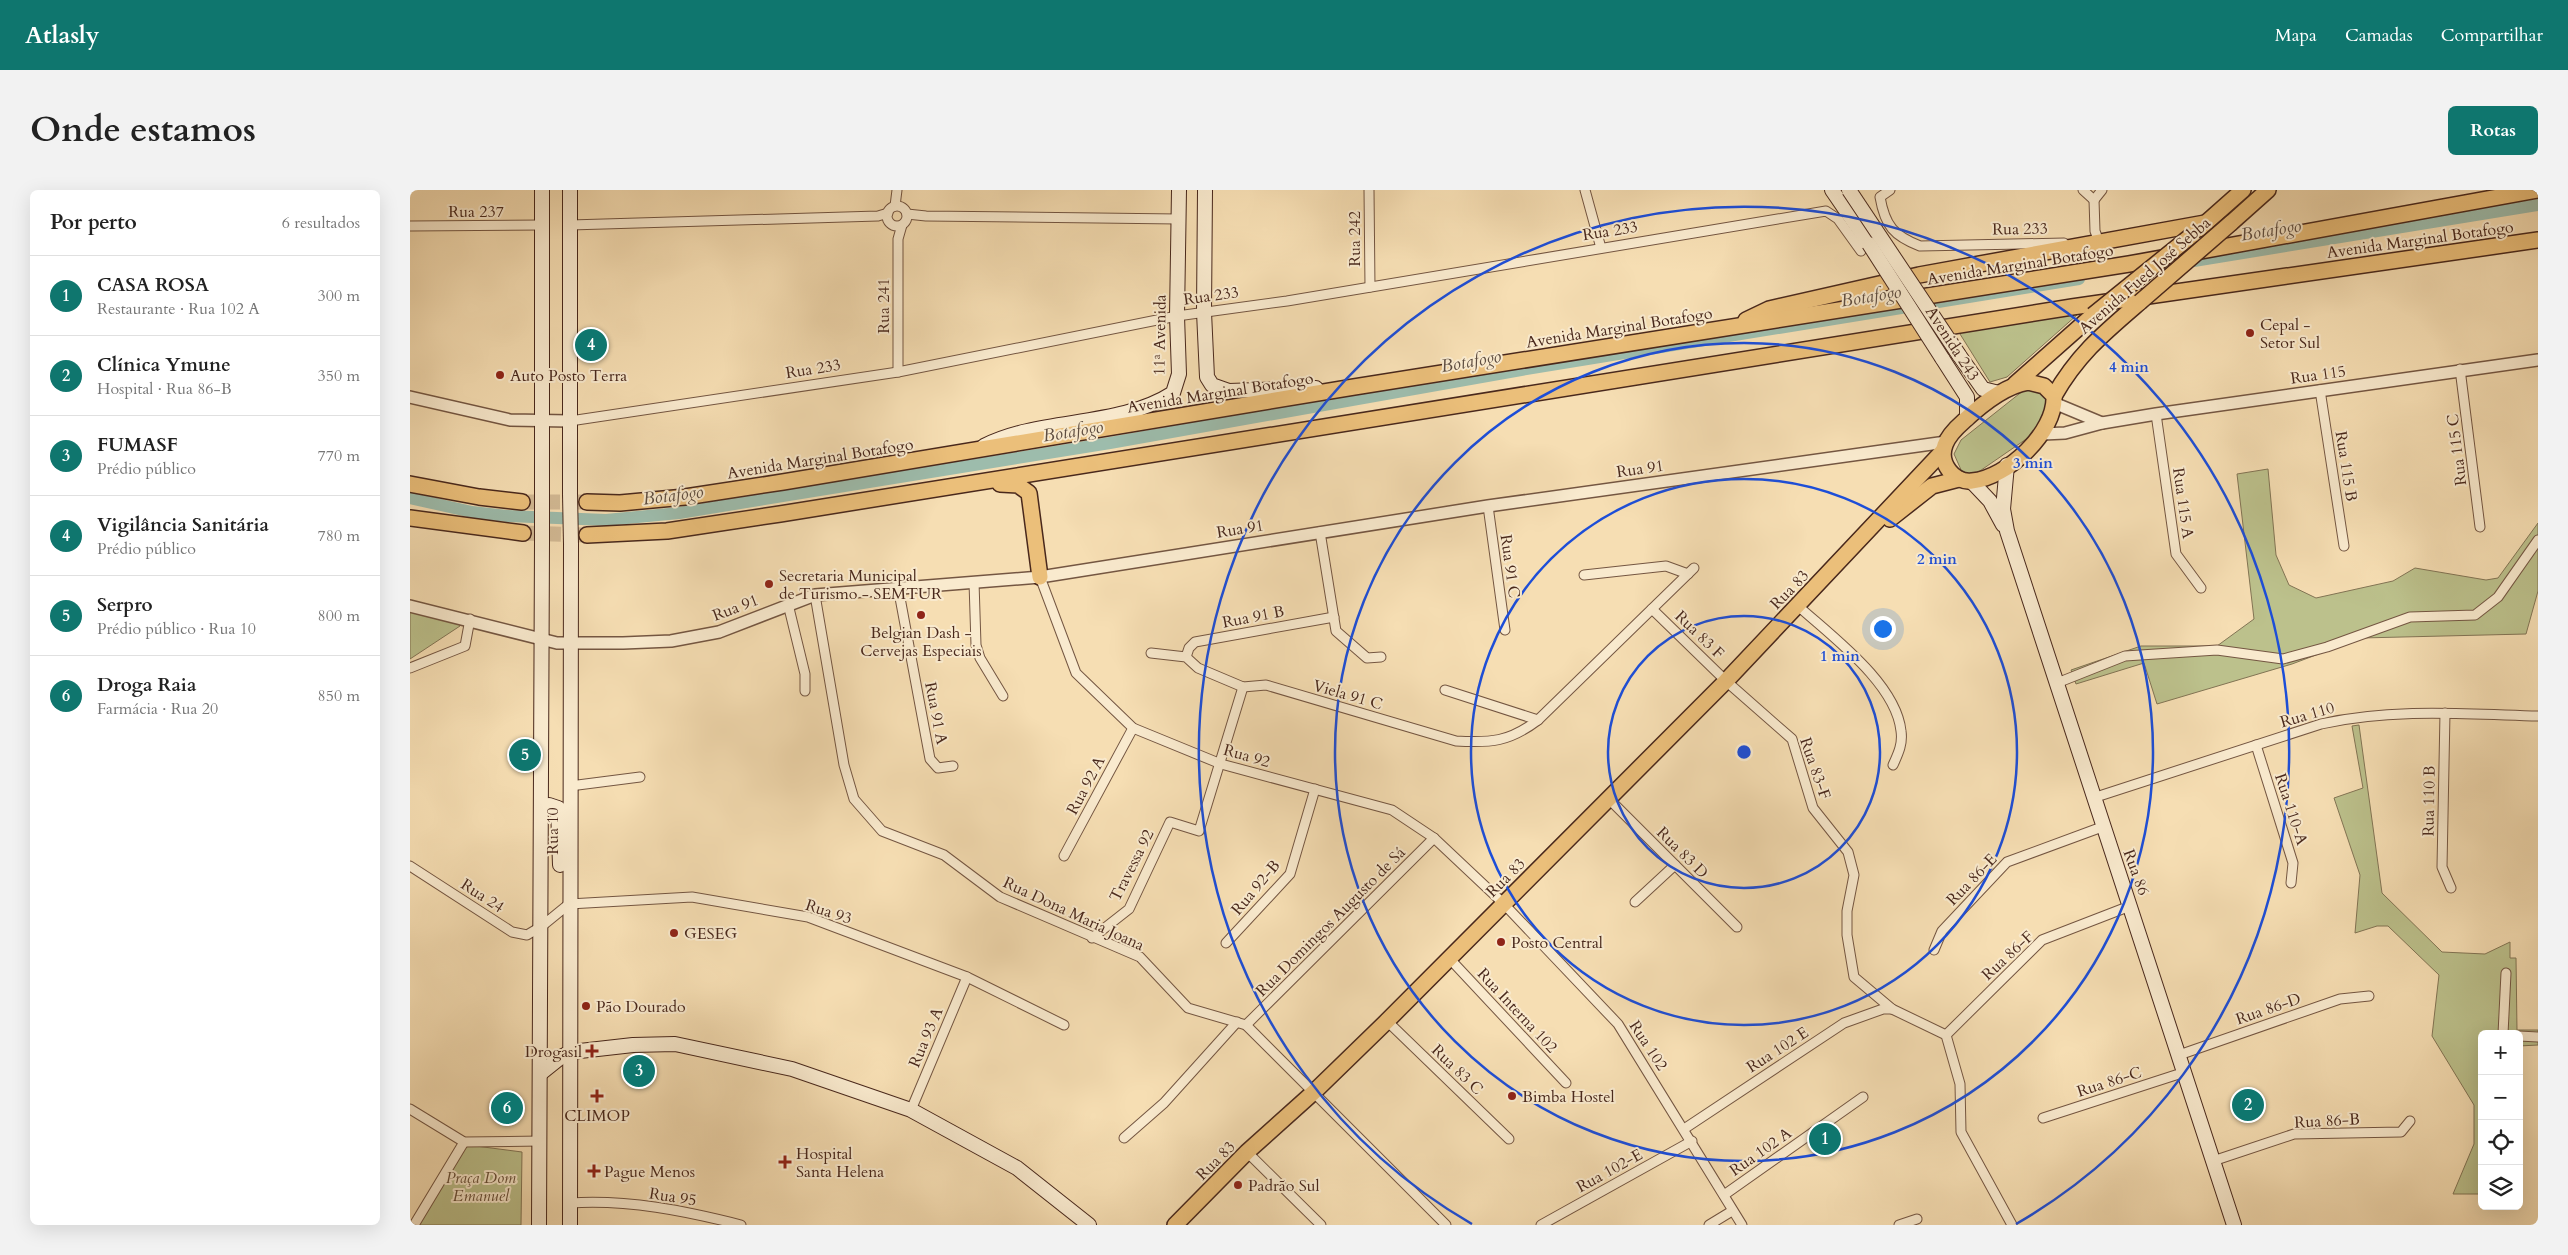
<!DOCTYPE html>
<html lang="pt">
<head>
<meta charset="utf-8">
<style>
  body { margin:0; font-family:Cardo,serif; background:#f2f2f2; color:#222 }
  .controls { position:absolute; right:15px; bottom:15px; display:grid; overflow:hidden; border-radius:8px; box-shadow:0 5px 20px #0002 }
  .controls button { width:45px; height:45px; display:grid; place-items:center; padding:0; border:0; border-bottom:1px solid #e0e0e0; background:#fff; color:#222; font:25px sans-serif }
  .you { position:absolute; left:1472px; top:438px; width:18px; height:18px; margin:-12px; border:4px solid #fff; border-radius:50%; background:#1a73e8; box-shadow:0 0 0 8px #1a73e833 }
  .badge { display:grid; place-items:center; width:32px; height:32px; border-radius:50%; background:#0f766e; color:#fff; font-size:16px; font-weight:700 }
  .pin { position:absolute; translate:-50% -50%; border:2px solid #fff; box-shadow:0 1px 5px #0006 }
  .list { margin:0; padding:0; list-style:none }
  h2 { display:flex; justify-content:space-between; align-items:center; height:65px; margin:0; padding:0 20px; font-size:21px }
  h2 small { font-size:16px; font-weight:400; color:#767676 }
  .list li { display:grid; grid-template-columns:32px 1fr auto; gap:15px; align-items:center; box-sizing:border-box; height:80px; padding:0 20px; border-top:1px solid #e0e0e0 }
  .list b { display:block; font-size:19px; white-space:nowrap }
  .list p { margin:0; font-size:16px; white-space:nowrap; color:#767676 }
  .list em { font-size:16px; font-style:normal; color:#767676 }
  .icon { flex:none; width:28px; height:28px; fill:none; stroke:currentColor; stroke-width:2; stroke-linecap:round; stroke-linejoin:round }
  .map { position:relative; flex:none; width:2128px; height:1035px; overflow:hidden; border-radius:8px }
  header { display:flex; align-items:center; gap:30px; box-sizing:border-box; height:70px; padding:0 25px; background:#0f766e; color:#fff }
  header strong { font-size:24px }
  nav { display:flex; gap:28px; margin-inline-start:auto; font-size:18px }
  .intro { display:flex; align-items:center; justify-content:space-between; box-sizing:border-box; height:120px; padding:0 30px }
  h1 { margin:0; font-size:35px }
  .button { padding:12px 22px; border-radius:8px; background:#0f766e; color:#fff; font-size:18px; font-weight:700 }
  main { display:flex; gap:30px; padding:0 30px }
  aside { flex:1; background:#fff; border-radius:8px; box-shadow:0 5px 20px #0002 }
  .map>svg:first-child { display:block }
</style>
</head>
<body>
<header>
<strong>Atlasly</strong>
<nav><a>Mapa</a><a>Camadas</a><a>Compartilhar</a></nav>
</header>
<div class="intro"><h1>Onde estamos</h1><a class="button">Rotas</a></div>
<main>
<aside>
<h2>Por perto<small>6 resultados</small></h2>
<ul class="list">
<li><span class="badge">1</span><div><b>CASA ROSA</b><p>Restaurante · Rua 102 A</p></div><em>300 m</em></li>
<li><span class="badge">2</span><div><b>Clínica Ymune</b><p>Hospital · Rua 86-B</p></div><em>350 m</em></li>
<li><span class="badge">3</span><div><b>FUMASF</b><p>Prédio público</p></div><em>770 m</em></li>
<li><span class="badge">4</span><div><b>Vigilância Sanitária</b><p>Prédio público</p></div><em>780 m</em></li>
<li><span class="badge">5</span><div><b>Serpro</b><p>Prédio público · Rua 10</p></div><em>800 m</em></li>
<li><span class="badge">6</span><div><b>Droga Raia</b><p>Farmácia · Rua 20</p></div><em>850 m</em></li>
</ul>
</aside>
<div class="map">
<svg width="2128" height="1035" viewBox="0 0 2128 1035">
  <rect width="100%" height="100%" fill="#f6deb3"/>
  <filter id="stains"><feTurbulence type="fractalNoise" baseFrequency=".004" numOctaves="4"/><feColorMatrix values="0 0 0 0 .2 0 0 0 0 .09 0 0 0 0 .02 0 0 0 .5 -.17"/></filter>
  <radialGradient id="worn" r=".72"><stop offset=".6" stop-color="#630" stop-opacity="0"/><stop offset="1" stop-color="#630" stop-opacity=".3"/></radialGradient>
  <g fill="#bcc18c" stroke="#827454">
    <polygon points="1676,117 1597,187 1580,192 1545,136"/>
    <polygon points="1628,199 1635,203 1638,212 1625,243 1564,285 1552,282 1544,264 1551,250 1614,200"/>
    <polygon points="1858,279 1866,365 1879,395 1906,408 1983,391 2005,378 2076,390 2088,388 2128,333 2128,401 2116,444 1951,448 1882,474 1747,514 1734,473 1666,494 1661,480 1731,456 1807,456 1844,429 1827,284"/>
    <polygon points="0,417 47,428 50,436 0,469"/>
    <polygon points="1949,535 1972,703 2032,762 2075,764 2100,752 2100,768 2106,768 2107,840 2128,840 2128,855 2109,856 2109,844 2072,844 2072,1004 2043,1004 2064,954 2064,915 2022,846 2029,785 1978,736 1967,736 1945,743 1950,685 1924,608 1953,598 1942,536"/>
    <polygon points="58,955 112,962 111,1035 5,1035 46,960"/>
  </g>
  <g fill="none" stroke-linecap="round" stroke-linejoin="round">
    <g stroke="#9dbcac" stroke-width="12">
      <polyline points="1741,78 2128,15"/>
      <polyline points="0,308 62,322 97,326 196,330 269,323 700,253 1111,180 1669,89"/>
    </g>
    <g stroke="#d3ba95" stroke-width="15" stroke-dasharray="15 8" stroke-linecap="butt">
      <polyline points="112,312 177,312"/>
      <polyline points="113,343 177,345"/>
    </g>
    <g stroke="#745642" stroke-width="11">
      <g id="minor">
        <polyline points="959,0 960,97"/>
        <polyline points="1175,0 1191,58"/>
        <path d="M 1480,0 L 1470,7 C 1475,36 1484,46 1510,56 L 1654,53"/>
        <polyline points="1673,0 1684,10"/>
        <polyline points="1684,10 1685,41 1689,52 1685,52"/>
        <polyline points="1684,10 1692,0"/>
        <polyline points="485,16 487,0"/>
        <circle cx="487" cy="26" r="10"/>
        <polyline points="497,24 516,26 768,29"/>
        <polyline points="160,35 468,26 478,23"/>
        <polyline points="0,36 132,35"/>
        <polyline points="2050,179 2070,337"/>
        <polyline points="488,182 488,49 492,35"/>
        <polyline points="1910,200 1934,356"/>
        <polyline points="1746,224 1766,364 1791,398"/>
        <polyline points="160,231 488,182 767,126 877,111 1416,21 1428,29 1451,61"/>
        <polyline points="1078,316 1095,440"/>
        <polyline points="910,342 926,441 957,468 971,467"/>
        <polyline points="1174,385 1256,376 1278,384"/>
        <polyline points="630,387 666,483 723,538 811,574 982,620 1024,648 1093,713 1208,834 1332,1035"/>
        <polyline points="564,392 566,455 570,468 593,506"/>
        <polyline points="488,397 520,569 528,578 543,576"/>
        <polyline points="405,405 434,575 444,609 472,641 534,665 590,707 730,767 778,818 836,835 1036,1035"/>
        <polyline points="378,414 395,484 395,501"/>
        <path d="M 1387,415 C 1421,446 1486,493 1491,541 C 1493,554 1488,564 1483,575"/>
        <polyline points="1242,419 1316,491 1382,549 1403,618 1438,662 1444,685 1437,721 1437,745 1444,787 1482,819 1536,845 1550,894 1551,942 1602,1035"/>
        <path d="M 741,463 L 776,467 L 788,478 L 833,497 L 856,495 L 1046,551 C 1081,553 1099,552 1128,530 L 1284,378"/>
        <polyline points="776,467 779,458 785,452 924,427"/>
        <polyline points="0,478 55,456 60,429"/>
        <polyline points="1647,493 1715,466 1807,460 1873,469 1917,457 2000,427 2065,425 2088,407 2128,350"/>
        <polyline points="1035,500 1128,530"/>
        <polyline points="2035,523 2032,677 2041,698"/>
        <polyline points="1846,555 1883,673 1881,693"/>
        <polyline points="160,596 230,587"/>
        <polyline points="1198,608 1327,737"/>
        <path d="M 1683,608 L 1911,534 C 1982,518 2056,524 2128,526"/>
        <polyline points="654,666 723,538"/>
        <polyline points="0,676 102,742 117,745 132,736 159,714 282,707 398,727 557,787 654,835"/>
        <polyline points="1225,712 1265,675"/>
        <polyline points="682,748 719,719 760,632 789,641 833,497"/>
        <polyline points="816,753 880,684 905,599"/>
        <polyline points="1524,760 1532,741 1597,672 1692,637"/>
        <polyline points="1039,768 1156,893"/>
        <polyline points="977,831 1099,949"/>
        <polyline points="836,835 1024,648"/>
        <polyline points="2093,844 2096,783"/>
        <polyline points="1536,845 1632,750 1720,716"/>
        <polyline points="2109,846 2128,847"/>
        <polyline points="1769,865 1930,809 1959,806"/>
        <polyline points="0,919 54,952 131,951"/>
        <polyline points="501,920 557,787"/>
        <polyline points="1633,928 1775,882"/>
        <polyline points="1274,939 1434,833 1473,819 1482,819"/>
        <polyline points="714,948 754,913 827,832"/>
        <polyline points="837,962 911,1035"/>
        <polyline points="1803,971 1884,944 1991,942 2000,931"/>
        <polyline points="1314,1005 1453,907"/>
        <path d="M 160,1013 C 217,1009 276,1021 331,1035"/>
        <polyline points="4,1035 54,952"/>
        <polyline points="1131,1035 1282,951"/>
        <polyline points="1299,1035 1322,1021"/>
        <polyline points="1489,1035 1507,1029"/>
      </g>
    </g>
    <g stroke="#745642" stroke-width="14">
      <g id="tertiary">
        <polyline points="0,207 100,230 160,231"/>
        <polyline points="1644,213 1692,233"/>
        <polyline points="1633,244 1655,243 1692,233 1746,224 2128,170"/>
        <polyline points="0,416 147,453 213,453 261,451 309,442 405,405 630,387 1078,316 1536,252"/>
      </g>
    </g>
    <g stroke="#49281c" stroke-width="16">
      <g id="secondary">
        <polyline points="132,0 132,303"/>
        <polyline points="795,0 794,122 797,187 802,195 819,201 906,198"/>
        <polyline points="1422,0 1459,54"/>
        <polyline points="1549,165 1573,199 1589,203"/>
        <polyline points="1532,168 1557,207 1557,229"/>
        <path d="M 574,256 C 631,227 709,238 763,203 L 769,184 L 767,126 L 769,0"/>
        <polyline points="1597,275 1593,319 1597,341 1824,1035"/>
        <polyline points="1561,291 1580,311 1593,335"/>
        <polyline points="160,304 160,0"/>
        <polyline points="132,617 139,615 148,618 150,675"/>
        <polyline points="131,883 151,867 161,862 223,855 265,854 382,879 501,920 607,978 679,1035"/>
        <polyline points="129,1035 132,353"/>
        <polyline points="160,1035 161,354"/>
      </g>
    </g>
    <g stroke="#49281c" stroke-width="18">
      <g id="primary">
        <polyline points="1821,33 1858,0"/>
        <polyline points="1789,39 1833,0"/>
        <polyline points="1336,130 1359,119 1509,85 1795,33"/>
        <path d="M 1618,192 L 1634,196 L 1644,206 C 1646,242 1597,288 1562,291 C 1544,293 1528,273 1535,255 C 1538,246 1546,238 1554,231 C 1571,215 1594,196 1618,192 Z"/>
        <polyline points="1605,194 1683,125"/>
        <path d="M 1644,206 C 1668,164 1694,143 1730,112"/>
        <polyline points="0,294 69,307 112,312"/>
        <polyline points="590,294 608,295 619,303 630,387"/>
        <polyline points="177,312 210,313 275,307 373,292 944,197 1719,74 2127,0"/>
        <polyline points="0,328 113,343"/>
        <polyline points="1480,329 1522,296 1549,289"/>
        <polyline points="177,345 257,341 370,324 1662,117 2128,50"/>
        <polyline points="765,1035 837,962 905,901 977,831 1316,491 1533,261"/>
      </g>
    </g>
    <use href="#minor" stroke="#f9eace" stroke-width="9"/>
    <use href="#tertiary" stroke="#f9eace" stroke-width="11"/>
    <use href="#secondary" stroke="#f9eace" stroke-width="14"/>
    <use href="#primary" stroke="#ebbf7a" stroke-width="15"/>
    <g stroke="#49281c" stroke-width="16" stroke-linecap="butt">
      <g id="secondary-bridge">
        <polyline points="1439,0 1549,165"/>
        <polyline points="1459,54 1532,168"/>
        <polyline points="132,303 132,353"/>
        <polyline points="160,304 161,354"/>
      </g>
    </g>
    <g stroke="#49281c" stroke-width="18" stroke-linecap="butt">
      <g id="primary-bridge">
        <polyline points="1730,112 1821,33"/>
        <polyline points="1683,125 1782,45"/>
      </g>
    </g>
    <use href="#secondary-bridge" stroke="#f9eace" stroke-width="14"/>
    <use href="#primary-bridge" stroke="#ebbf7a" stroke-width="15"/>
  </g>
  <g fill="none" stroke="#1d4ed8" stroke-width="2.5">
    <circle cx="1334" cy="562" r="136"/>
    <circle cx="1334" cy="562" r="273"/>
    <circle cx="1334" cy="562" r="409"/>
    <path d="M1062 1034A545 545 0 1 1 1606 1034"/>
  </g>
  <g fill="#8f2418" stroke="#f9eace" stroke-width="2">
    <circle cx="1840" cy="143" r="5"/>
    <circle cx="90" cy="185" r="5"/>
    <circle cx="359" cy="394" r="5"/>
    <circle cx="511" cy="425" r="5"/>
    <circle cx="264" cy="743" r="5"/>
    <circle cx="1091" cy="752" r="5"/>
    <circle cx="176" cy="816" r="5"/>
    <path d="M179.5 853.5h5v5h5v5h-5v5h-5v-5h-5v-5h5z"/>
    <path d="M184.5 898.5h5v5h5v5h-5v5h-5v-5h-5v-5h5z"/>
    <circle cx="1102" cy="906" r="5"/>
    <path d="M372.5 964.5h5v5h5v5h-5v5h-5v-5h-5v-5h5z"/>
    <path d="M181.5 973.5h5v5h5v5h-5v5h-5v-5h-5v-5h5z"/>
    <circle cx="828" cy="995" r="5"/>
  </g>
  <g text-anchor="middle" stroke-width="4" stroke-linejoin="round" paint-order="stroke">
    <g font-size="16" fill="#49281c" stroke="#f9eace">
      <text x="66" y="27">Rua 237</text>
      <text transform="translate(1610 38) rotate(-1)" y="6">Rua 233</text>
      <text transform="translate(1200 40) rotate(-9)" y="6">Rua 233</text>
      <text transform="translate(944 49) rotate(-90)" y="6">Rua 242</text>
      <text transform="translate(2010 49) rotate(-8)" y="6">Avenida Marginal Botafogo</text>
      <text transform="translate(1610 74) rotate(-9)" y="6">Avenida Marginal Botafogo</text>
      <text transform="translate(1734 85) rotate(-41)" y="6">Avenida Fued José Sebba</text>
      <text transform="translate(801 105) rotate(-8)" y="6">Rua 233</text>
      <text transform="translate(473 116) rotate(-90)" y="6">Rua 241</text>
      <text transform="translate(1209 137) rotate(-9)" y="6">Avenida Marginal Botafogo</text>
      <text transform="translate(749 145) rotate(-89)" y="6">11ª Avenida</text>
      <text transform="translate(1543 153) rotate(57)" y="6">Avenida 243</text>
      <text transform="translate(403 178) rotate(-9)" y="6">Rua 233</text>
      <text transform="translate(1908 184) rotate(-8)" y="6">Rua 115</text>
      <text transform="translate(810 202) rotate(-9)" y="6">Avenida Marginal Botafogo</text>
      <text transform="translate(2046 260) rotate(-97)" y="6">Rua 115 C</text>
      <text transform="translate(410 268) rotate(-9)" y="6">Avenida Marginal Botafogo</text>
      <text transform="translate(1937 276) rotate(81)" y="6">Rua 115 B</text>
      <text transform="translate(1230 278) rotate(-8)" y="6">Rua 91</text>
      <text transform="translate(1774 313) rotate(82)" y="6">Rua 115 A</text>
      <text transform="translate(830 338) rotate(-9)" y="6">Rua 91</text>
      <text transform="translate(1101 376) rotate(82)" y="6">Rua 91 C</text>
      <text transform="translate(1379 399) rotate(-46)" y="6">Rua 83</text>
      <text transform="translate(325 417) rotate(-21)" y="6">Rua 91</text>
      <text transform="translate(843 426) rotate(-11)" y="6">Rua 91 B</text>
      <text transform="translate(1290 444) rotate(44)" y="6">Rua 83 F</text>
      <text transform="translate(938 504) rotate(16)" y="6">Viela 91 C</text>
      <text transform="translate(527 523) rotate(79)" y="6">Rua 91 A</text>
      <text transform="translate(1897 524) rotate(-16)" y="6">Rua 110</text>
      <text transform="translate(837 565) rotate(16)" y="6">Rua 92</text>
      <text transform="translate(1406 578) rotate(71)" y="6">Rua 83-F</text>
      <text transform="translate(675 595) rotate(-62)" y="6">Rua 92 A</text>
      <text transform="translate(2018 611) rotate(-89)" y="6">Rua 110 B</text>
      <text transform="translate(1882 619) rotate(72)" y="6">Rua 110-A</text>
      <text transform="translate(142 641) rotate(-90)" y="6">Rua 10</text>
      <text transform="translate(1273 662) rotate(45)" y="6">Rua 83 D</text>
      <text transform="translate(721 675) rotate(-63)" y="6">Travessa 92</text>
      <text transform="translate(1727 682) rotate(70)" y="6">Rua 86</text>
      <text transform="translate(1095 687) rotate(-45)" y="6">Rua 83</text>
      <text transform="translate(1561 689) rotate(-46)" y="6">Rua 86-E</text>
      <text transform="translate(845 697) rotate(-50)" y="6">Rua 92-B</text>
      <text transform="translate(73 705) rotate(33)" y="6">Rua 24</text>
      <text transform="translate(419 721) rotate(18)" y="6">Rua 93</text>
      <text transform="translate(664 723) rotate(25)" y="6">Rua Dona Maria Joana</text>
      <text transform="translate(920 731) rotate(-45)" y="6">Rua Domingos Augusto de Sá</text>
      <text transform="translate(1597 765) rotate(-43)" y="6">Rua 86-F</text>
      <text transform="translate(1858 818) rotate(-19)" y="6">Rua 86-D</text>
      <text transform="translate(1108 820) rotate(47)" y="6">Rua Interna 102</text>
      <text transform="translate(515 847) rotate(-67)" y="6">Rua 93 A</text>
      <text transform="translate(1239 855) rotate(57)" y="6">Rua 102</text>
      <text transform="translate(1367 859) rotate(-33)" y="6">Rua 102 E</text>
      <text transform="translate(1048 879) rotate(44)" y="6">Rua 83 C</text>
      <text transform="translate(1699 891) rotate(-18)" y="6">Rua 86-C</text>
      <text transform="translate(1917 930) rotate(-3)" y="6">Rua 86-B</text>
      <text transform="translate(1350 961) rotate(-35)" y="6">Rua 102 A</text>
      <text transform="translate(805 970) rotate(-45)" y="6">Rua 83</text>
      <text transform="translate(1199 980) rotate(-29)" y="6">Rua 102-E</text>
      <text transform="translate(263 1006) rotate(9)" y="6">Rua 95</text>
    </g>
    <g font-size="16" fill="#49281c" stroke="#f9eace" text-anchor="start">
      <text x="1850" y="140">Cepal -<tspan x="1850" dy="18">Setor Sul</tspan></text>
      <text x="100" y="191">Auto Posto Terra</text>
      <text x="369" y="391">Secretaria Municipal<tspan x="369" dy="18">de Turismo - SEMTUR</tspan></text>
      <text x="511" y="448" text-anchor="middle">Belgian Dash -<tspan x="511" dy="18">Cervejas Especiais</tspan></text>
      <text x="274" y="749">GESEG</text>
      <text x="1101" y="758">Posto Central</text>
      <text x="186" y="822">Pão Dourado</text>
      <text x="172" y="867" text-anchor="end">Drogasil</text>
      <text x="1112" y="912">Bimba Hostel</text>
      <text x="187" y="931" text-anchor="middle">CLIMOP</text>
      <text x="386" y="969">Hospital<tspan x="386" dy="18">Santa Helena</tspan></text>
      <text x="194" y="987">Pague Menos</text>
      <text x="838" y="1001">Padrão Sul</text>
    </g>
    <g font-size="16" font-style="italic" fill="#664e38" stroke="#f9eace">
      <text x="71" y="993">Praça Dom<tspan x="71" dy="18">Emanuel</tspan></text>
    </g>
    <g font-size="18" font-style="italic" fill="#5e4d40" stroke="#f9eace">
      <text transform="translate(1861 40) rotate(-9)" y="6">Botafogo</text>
      <text transform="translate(1461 106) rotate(-9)" y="6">Botafogo</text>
      <text transform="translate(1061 171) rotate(-10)" y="6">Botafogo</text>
      <text transform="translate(663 241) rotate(-9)" y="6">Botafogo</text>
      <text transform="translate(263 305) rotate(-7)" y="6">Botafogo</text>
    </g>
  </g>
  <circle cx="1334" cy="562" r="8" fill="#1d4ed8" stroke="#f9eace" stroke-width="2.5"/>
  <g font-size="15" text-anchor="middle" font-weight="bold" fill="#1d4ed8" stroke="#f9eace" stroke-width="4" stroke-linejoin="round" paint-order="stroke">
    <text x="1719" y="182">4 min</text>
    <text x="1623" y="278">3 min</text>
    <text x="1527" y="374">2 min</text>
    <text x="1430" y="471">1 min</text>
  </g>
  <rect width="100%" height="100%" filter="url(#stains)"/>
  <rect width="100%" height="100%" fill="url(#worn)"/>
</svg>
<div class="controls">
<button>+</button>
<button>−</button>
<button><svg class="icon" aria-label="locate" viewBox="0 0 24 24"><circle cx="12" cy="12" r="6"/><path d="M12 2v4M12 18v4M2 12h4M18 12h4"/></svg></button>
<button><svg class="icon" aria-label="layers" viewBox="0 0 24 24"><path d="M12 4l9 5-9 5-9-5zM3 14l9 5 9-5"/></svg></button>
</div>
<div class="you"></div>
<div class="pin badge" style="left:1415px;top:949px">1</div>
<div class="pin badge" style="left:1838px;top:915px">2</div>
<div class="pin badge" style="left:229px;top:881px">3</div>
<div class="pin badge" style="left:181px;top:155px">4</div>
<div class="pin badge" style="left:115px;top:565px">5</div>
<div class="pin badge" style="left:97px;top:918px">6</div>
</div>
</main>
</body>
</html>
